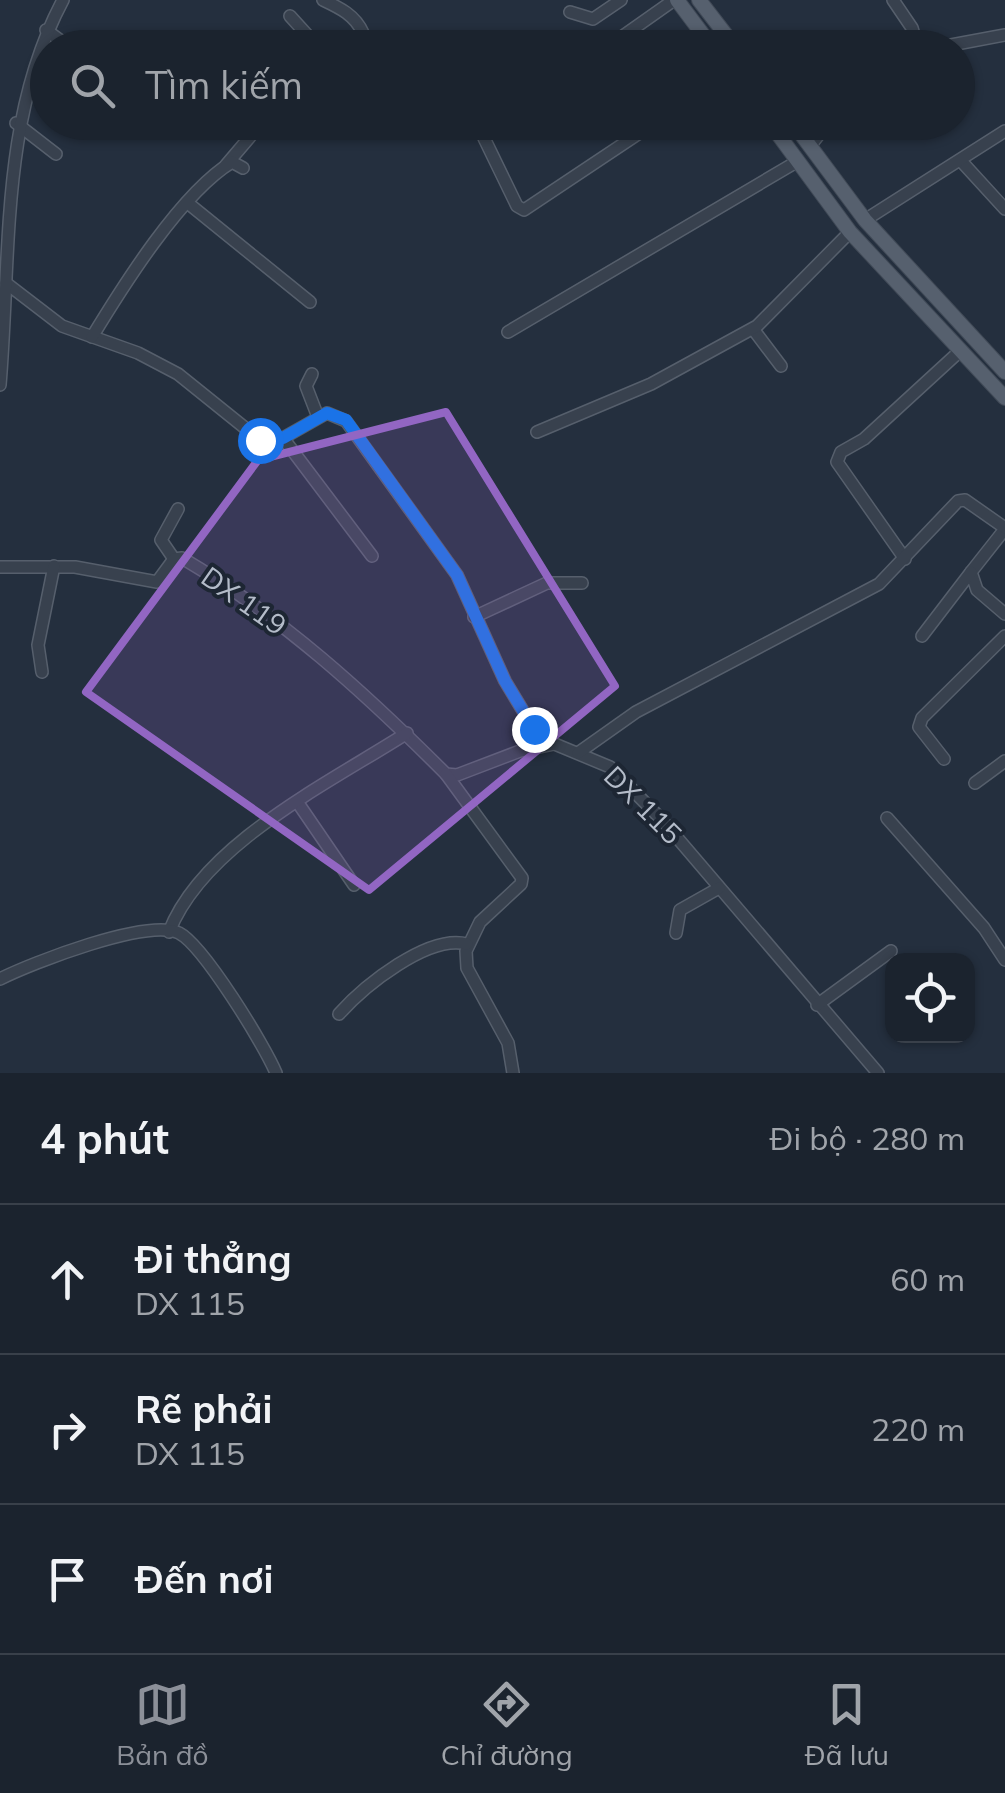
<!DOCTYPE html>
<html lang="vi">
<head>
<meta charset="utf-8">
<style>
  body { margin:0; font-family:Mulish,sans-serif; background:#242b36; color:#f1f3f6 }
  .controls { position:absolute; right:30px; bottom:30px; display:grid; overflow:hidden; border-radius:20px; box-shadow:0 2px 8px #0004 }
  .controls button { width:90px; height:90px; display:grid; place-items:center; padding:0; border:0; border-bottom:2px solid #39404a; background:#1b232e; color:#f1f3f6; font:50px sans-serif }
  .stop { position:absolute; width:30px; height:30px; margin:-22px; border:8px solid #1a73e8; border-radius:50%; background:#fff }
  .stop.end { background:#1a73e8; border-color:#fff; box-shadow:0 2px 10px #0008 }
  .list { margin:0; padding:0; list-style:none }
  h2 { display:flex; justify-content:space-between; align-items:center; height:130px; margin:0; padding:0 40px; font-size:42px }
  h2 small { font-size:32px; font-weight:400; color:#a0a4aa }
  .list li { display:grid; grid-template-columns:65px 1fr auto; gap:30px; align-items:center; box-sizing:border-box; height:150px; padding:0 40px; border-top:2px solid #39404a }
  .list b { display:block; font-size:38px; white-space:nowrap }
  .list p { margin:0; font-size:32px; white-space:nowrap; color:#a0a4aa }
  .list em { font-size:32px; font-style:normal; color:#a0a4aa }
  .icon { flex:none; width:55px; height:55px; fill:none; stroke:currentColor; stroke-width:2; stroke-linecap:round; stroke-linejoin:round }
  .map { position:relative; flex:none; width:1005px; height:1073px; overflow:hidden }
  .search { position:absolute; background:#1b232e; box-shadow:0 2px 8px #0004; left:30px; right:30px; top:30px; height:110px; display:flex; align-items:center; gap:25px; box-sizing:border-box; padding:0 35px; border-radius:55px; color:#a0a4aa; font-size:38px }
  .sheet { height:580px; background:#1b232e }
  nav { display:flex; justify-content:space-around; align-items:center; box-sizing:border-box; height:140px; border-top:2px solid #39404a; background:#1b232e; font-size:28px; color:#a0a4aa }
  nav a { display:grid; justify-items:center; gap:5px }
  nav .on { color:#8c9099 }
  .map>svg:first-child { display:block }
</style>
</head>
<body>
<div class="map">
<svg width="1005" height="1073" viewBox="0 0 1005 1073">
  <rect width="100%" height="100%" fill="#242f3e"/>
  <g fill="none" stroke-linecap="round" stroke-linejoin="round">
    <g stroke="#565f6c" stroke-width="14">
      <g id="minor">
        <path d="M 323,0 C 340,8 355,15 363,33 L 354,48"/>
        <polyline points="893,0 912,28 918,48"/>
        <polyline points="570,12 593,19 621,0"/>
        <polyline points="290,16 319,48"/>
        <polyline points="46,30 69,47"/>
        <polyline points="606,48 674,0"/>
        <polyline points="935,48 1005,35"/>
        <polyline points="506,122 484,138 517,206 524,210 656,122"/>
        <polyline points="16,123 56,154"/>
        <polyline points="810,146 829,122"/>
        <polyline points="962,162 1005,209"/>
        <polyline points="226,165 260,125"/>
        <polyline points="189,204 310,302"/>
        <polyline points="865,220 1005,131"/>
        <polyline points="6,283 62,326 138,353 178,374 260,440 283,438 327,413 346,421 457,575 505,681 534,729 545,740 610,767 662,820 878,1073"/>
        <polyline points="753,329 781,366"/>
        <polyline points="508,332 798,161"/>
        <path d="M 92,337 C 123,286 181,193 232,162 L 243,168"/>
        <polyline points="312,374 306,386 318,417"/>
        <path d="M 0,385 C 11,254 0,118 63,0"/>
        <polyline points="537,432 651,384 757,326 850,232"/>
        <polyline points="283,438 372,556"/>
        <polyline points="1005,529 971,572 977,590 1005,614"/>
        <polyline points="174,559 161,540 178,509"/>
        <polyline points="905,559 837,462 841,452 864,439 960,351"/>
        <path d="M 0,567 L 75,567 L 157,582 L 174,559 L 182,558 C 282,617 365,693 446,774 L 457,775 L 520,751 L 554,744"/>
        <polyline points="474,617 547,583 582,583"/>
        <polyline points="922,636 971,572"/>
        <polyline points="42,672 38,645 54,566"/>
        <polyline points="578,753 636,712 879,584 958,501 965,500 1005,528"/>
        <polyline points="944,759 919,727 922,718 1005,636"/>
        <polyline points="446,774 522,878 521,884 480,922 466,951 467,968 508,1043 513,1073"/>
        <polyline points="975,783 1005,761"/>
        <polyline points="298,803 354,885"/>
        <polyline points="887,818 984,928 1005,960"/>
        <path d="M 169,932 C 203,844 329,783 407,733"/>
        <polyline points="676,933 680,910 719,888"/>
        <path d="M 0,979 C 32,963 147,918 179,933 C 203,945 265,1046 276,1073"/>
        <polyline points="817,1005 891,951"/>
        <path d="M 339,1014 C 364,986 428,934 467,944"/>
      </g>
    </g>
    <g stroke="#414a57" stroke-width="16">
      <g id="major">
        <polyline points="677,0 713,48"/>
        <polyline points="699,0 736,48"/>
        <polyline points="769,122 850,232 1005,398"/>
        <polyline points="792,122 865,220 1005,372"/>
      </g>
    </g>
    <use href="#minor" stroke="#38414e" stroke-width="11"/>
    <use href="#major" stroke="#56606e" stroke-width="14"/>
  </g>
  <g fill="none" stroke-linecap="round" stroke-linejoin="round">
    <polyline stroke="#1a73e8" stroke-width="12" points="260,440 283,438 327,413 346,420 457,575 505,681 534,729"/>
  </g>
  <path fill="#9266c3" fill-opacity="0.2" stroke="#9266c3" stroke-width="8" stroke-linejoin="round" d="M 446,412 L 615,686 L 369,890 L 86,692 L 258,460 Z"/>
  <g text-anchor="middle" stroke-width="8" stroke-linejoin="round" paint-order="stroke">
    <g font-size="28" fill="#b4bcc9" stroke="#1d2633">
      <text transform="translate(244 601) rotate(35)" y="10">DX 119</text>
      <text transform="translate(643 805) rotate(45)" y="10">DX 115</text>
    </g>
  </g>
</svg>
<div class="controls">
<button><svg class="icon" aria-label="locate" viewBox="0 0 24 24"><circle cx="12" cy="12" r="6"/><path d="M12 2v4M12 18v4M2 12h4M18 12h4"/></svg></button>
</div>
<div class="stop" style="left:260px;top:440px"></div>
<div class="stop end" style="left:534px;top:729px"></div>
<div class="search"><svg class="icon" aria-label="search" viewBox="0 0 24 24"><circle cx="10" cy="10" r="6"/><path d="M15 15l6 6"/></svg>Tìm kiếm</div>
</div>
<section class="sheet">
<h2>4 phút<small>Đi bộ · 280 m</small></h2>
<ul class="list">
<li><svg class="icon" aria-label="ahead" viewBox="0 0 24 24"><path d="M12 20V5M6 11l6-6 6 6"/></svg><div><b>Đi thẳng</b><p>DX 115</p></div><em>60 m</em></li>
<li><svg class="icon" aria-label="right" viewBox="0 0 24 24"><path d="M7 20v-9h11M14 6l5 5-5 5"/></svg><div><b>Rẽ phải</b><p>DX 115</p></div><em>220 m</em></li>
<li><svg class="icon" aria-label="arrive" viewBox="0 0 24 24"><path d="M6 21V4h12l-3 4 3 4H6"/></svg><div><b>Đến nơi</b></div></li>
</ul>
</section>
<nav>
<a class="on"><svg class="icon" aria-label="map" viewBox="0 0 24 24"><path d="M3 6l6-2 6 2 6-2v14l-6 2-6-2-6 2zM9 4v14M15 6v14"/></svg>Bản đồ</a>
<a><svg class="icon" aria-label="directions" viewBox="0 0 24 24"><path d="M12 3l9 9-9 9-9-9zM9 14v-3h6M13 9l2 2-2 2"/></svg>Chỉ đường</a>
<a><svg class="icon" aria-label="saved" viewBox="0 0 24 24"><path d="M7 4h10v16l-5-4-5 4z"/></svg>Đã lưu</a>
</nav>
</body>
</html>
